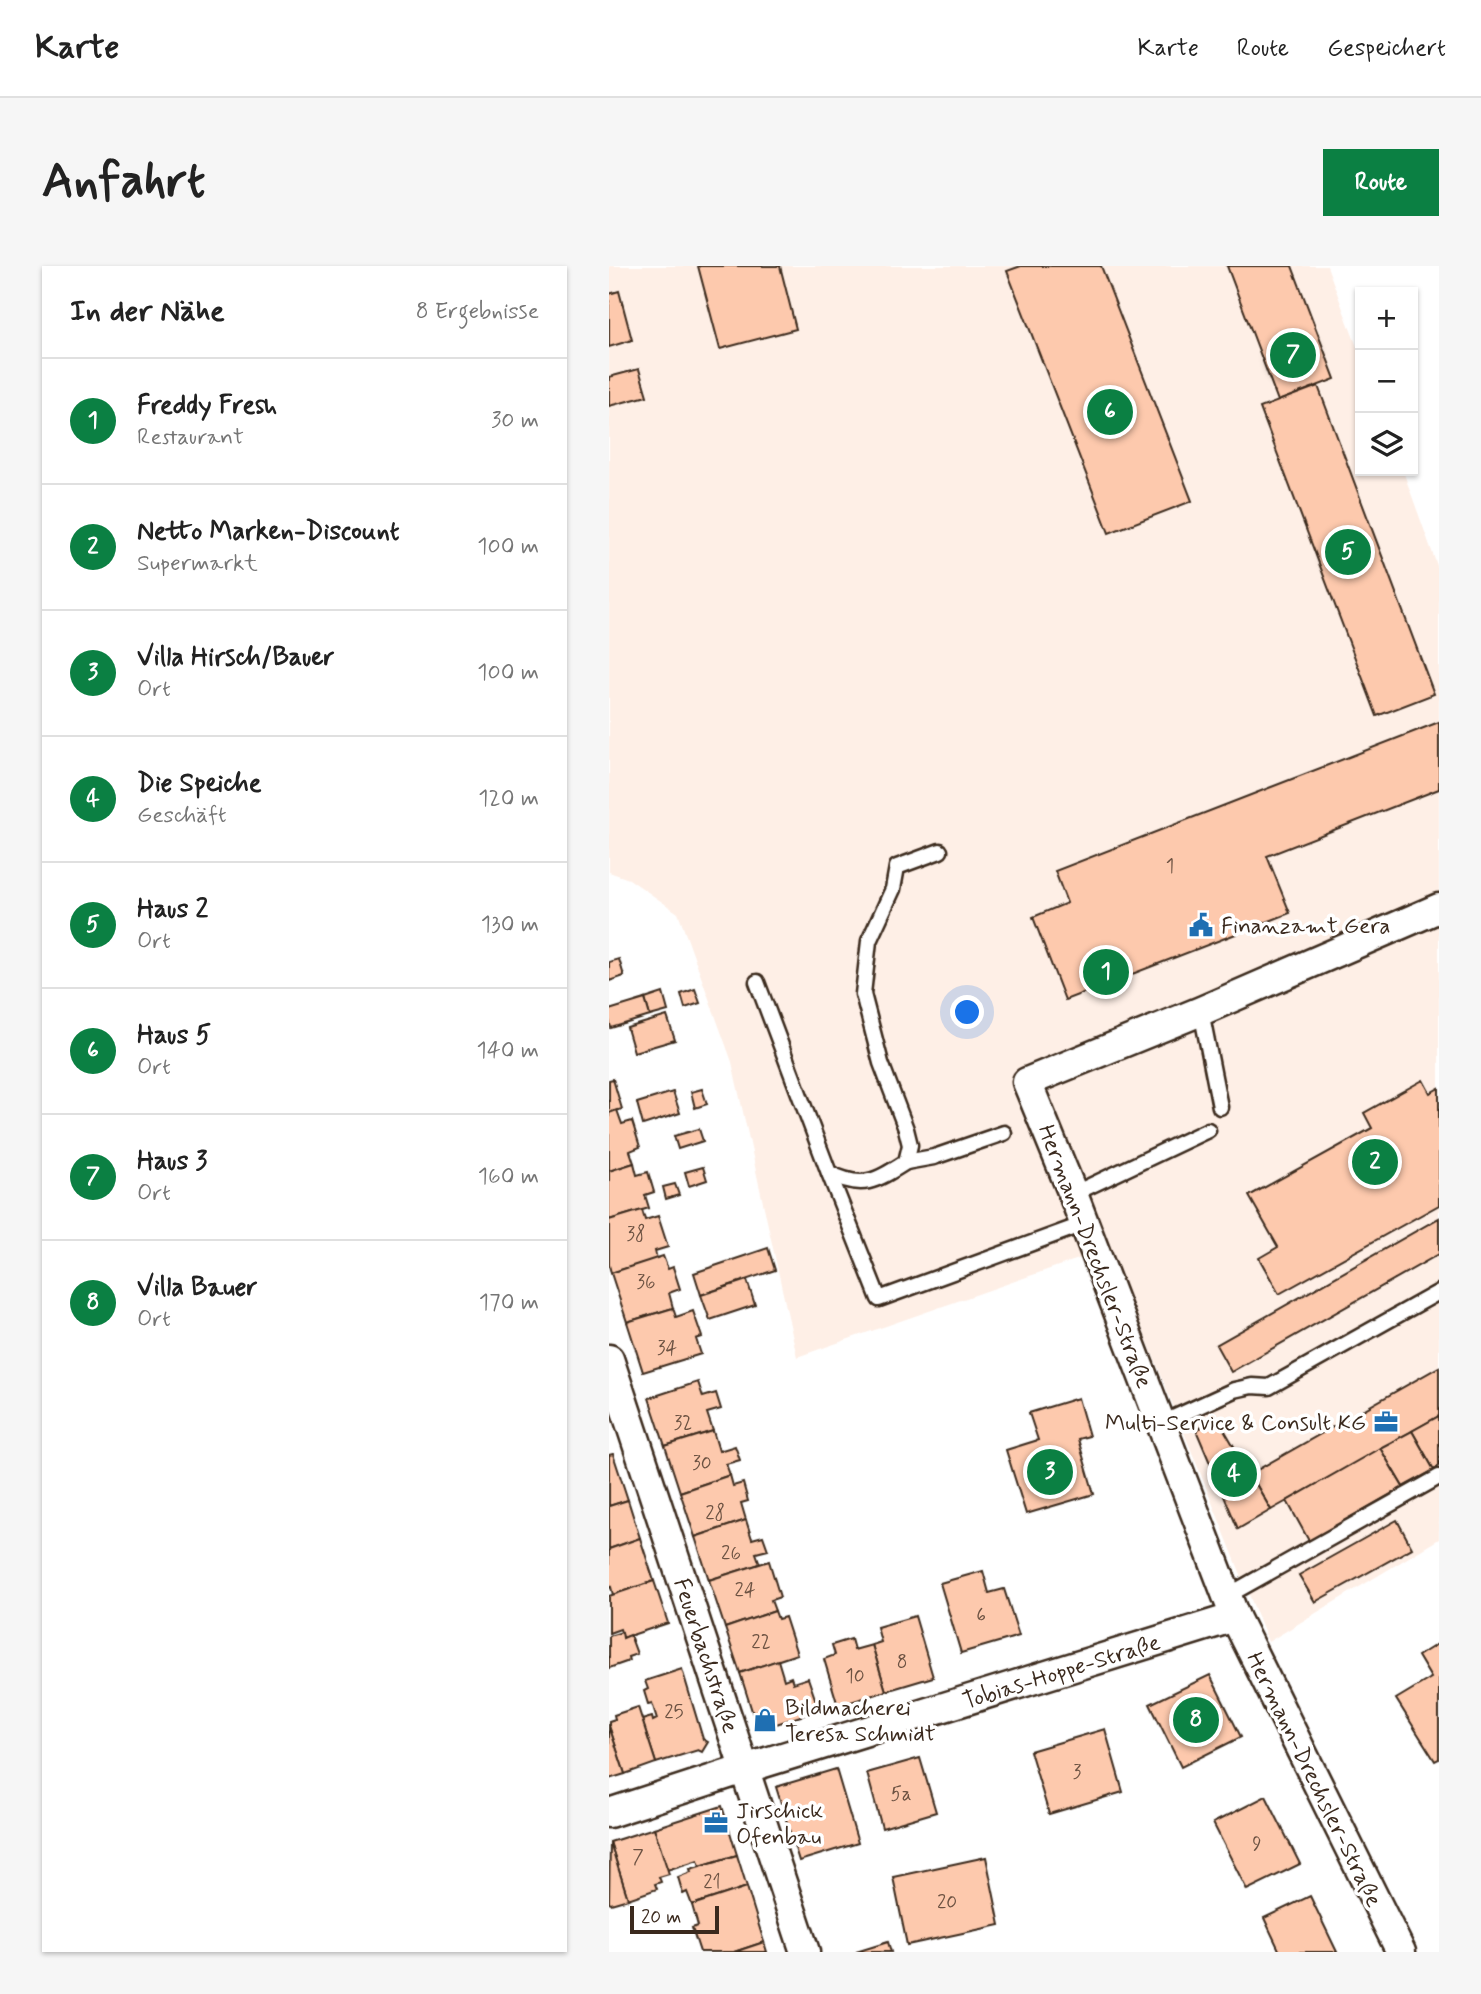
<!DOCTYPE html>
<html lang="de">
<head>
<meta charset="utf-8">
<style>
  body { margin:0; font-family:Mynerve,sans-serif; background:#f6f6f6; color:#222 }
  .controls { position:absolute; right:21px; top:21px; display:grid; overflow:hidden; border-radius:0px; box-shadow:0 2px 5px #0004 }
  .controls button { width:63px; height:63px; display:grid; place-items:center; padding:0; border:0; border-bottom:2px solid #e0e0e0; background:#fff; color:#222; font:35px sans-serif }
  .scale { position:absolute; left:21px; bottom:18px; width:89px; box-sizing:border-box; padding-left:7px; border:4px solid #3b2a1e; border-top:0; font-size:19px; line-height:24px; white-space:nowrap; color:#3b2a1e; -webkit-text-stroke:5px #fff; paint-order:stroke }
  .you { position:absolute; left:359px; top:747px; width:24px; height:24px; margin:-18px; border:5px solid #fff; border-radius:50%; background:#1a73e8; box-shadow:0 0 0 10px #1a73e833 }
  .badge { display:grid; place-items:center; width:46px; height:46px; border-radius:50%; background:#0b8043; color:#fff; font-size:23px; font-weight:700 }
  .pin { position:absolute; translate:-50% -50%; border:4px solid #fff; box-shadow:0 2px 7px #0006 }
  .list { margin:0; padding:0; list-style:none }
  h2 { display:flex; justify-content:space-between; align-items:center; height:91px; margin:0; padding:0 28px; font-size:30px }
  h2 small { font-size:23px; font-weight:400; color:#767676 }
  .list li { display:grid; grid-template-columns:46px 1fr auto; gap:21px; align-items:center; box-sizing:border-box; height:126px; padding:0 28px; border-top:2px solid #e0e0e0 }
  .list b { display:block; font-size:26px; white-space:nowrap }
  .list p { margin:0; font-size:23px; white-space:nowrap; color:#767676 }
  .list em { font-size:23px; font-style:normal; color:#767676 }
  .icon { flex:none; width:38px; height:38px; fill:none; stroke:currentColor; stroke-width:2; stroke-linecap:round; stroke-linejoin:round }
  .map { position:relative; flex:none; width:830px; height:1686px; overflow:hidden; border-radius:0px }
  header { display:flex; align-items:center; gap:42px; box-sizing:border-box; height:98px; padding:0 35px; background:#fff; border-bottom:2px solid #e0e0e0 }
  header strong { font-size:33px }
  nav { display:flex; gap:38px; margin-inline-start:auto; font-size:24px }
  .intro { display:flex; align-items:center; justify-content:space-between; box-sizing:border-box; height:168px; padding:0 42px }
  h1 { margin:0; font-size:49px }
  .button { padding:18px 32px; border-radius:0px; background:#0b8043; color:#fff; font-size:24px; font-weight:700 }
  main { display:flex; gap:42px; padding:0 42px }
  aside { flex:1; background:#fff; border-radius:0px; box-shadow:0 2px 5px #0004 }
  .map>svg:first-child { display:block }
</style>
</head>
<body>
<header>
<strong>Karte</strong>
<nav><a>Karte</a><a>Route</a><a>Gespeichert</a></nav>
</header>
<div class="intro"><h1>Anfahrt</h1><a class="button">Route</a></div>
<main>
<aside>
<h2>In der Nähe<small>8 Ergebnisse</small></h2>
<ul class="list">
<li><span class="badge">1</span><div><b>Freddy Fresh</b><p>Restaurant</p></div><em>30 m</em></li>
<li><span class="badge">2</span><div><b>Netto Marken-Discount</b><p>Supermarkt</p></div><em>100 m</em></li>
<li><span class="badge">3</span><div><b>Villa Hirsch/Bauer</b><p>Ort</p></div><em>100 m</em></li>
<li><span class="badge">4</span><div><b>Die Speiche</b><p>Geschäft</p></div><em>120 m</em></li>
<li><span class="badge">5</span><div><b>Haus 2</b><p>Ort</p></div><em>130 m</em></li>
<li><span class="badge">6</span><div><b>Haus 5</b><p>Ort</p></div><em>140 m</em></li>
<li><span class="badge">7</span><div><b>Haus 3</b><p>Ort</p></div><em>160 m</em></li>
<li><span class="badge">8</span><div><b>Villa Bauer</b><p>Ort</p></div><em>170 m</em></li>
</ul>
</aside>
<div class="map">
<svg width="830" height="1686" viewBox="0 0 830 1686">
  <rect width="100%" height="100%" fill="#fff"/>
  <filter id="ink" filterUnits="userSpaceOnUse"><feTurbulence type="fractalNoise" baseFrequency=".0143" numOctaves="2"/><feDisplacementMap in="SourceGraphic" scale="14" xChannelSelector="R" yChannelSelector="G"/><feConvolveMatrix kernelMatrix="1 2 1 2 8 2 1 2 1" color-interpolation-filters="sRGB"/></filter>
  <g filter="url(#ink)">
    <polygon fill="#feefe6" points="0,0 718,0 751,89 751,205 794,205 830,305 830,1273 659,1376 501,982 188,1091 123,796 69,647 20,613 0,606"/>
    <g fill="#fdc9ad" stroke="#3b2a1e" stroke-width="2">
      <polygon points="89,0 171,0 187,63 111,83"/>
      <polygon points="412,0 492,0 583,235 500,267 398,5"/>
      <polygon points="618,0 683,0 726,113 669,135"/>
      <polygon points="10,25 23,74 0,81 0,28"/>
      <polygon points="30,103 38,130 0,140 0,111"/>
      <polygon points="709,120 825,428 768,450 651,142"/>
      <polygon points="830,456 830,523 658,590 681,647 456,734 424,651 458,637 446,605"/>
      <polygon points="10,693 15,710 0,715 0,696"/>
      <polygon points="86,723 91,737 76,742 72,728"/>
      <polygon points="54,727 59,745 41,750 36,733"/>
      <polygon points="36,733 41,750 2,762 0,754 0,744"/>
      <polygon points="58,750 66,774 25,786 18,762"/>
      <polygon points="4,813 13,843 0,847 0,814"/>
      <polygon points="814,814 821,827 830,822 830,939 670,1028 650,992 669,981 640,930 763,862 755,847"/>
      <polygon points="93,823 98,838 86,842 82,826"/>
      <polygon points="64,826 71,847 34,859 28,837"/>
      <polygon points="8,844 13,858 23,855 31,881 21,885 25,897 0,905 0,847"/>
      <polygon points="90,863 94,875 69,883 65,870"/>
      <polygon points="25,897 28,909 39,906 45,926 36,929 40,942 0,954 0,905"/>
      <polygon points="94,901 98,914 80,920 76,906"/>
      <polygon points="66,918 70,929 57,933 54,921"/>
      <polygon points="33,944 36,954 49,950 59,981 46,985 48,993 2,1007 0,999 0,954"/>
      <polygon points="830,952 830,988 622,1106 607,1079"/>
      <polygon points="159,982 166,1004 92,1029 85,1007"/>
      <polygon points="54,990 59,1003 64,1001 71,1023 60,1027 64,1042 18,1056 2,1007"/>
      <polygon points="138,1014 146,1039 101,1054 92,1029"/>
      <polygon points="64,1042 67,1051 84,1045 93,1071 87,1073 92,1088 34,1106 18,1056"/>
      <polygon points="830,1101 830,1150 662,1244 641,1208"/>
      <polygon points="89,1116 94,1131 107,1127 112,1143 98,1147 104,1165 56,1180 40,1132"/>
      <polygon points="469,1132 480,1170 469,1173 485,1228 417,1248 397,1184 429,1174 420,1147"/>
      <polygon points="830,1150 830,1200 825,1204 803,1165"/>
      <polygon points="609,1153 662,1244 629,1263 587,1164"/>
      <polygon points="104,1165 110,1185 126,1180 131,1194 117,1198 121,1209 71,1226 56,1180"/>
      <polygon points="803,1165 825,1204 794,1221 771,1182"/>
      <polygon points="771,1182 794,1221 700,1275 678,1235"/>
      <polygon points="4,1188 19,1234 0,1240 0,1189"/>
      <polygon points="121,1209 124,1220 134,1217 139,1235 132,1237 137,1254 86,1271 71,1226"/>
      <polygon points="19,1234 31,1272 0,1283 0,1240"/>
      <polygon points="137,1254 143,1273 154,1270 159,1284 147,1287 151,1298 100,1314 86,1271"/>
      <polygon points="788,1254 803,1282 706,1336 690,1309"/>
      <polygon points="31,1272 45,1315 4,1329 2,1321 0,1322 0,1283"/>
      <polygon points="160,1295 171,1331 162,1334 166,1345 116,1362 100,1314"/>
      <polygon points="374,1305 380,1327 395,1323 410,1370 352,1387 331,1317"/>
      <polygon points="45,1315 59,1357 14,1372 11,1363 0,1367 0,1330"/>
      <polygon points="166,1345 169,1353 176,1351 188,1388 131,1407 116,1362"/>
      <polygon points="306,1350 324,1411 277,1425 263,1379 272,1376 268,1361"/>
      <polygon points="13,1366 14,1372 21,1369 28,1388 19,1391 20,1395 0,1402 0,1370"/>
      <polygon points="242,1373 245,1384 263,1379 277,1425 229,1440 215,1393 226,1389 223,1379"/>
      <polygon points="830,1377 830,1493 826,1495 787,1433 822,1412 809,1390"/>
      <polygon points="169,1394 175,1414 182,1411 184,1417 199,1412 210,1444 149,1464 131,1407"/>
      <polygon points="73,1403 94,1473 99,1476 93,1486 89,1484 47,1497 33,1454 43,1451 44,1455 48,1453 43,1437 39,1438 35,1425 39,1423 36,1415"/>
      <polygon points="601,1409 632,1471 572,1501 541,1438"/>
      <polygon points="29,1441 47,1497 16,1508 0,1460 0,1455 6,1453 5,1449"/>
      <polygon points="0,1460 16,1508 0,1513"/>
      <polygon points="496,1463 514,1526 440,1548 421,1485"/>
      <polygon points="311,1492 327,1546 273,1562 258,1507"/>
      <polygon points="227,1503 249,1577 190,1595 167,1521"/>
      <polygon points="657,1530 691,1598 638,1624 604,1557"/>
      <polygon points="113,1540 128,1589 91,1600 89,1594 58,1604 45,1562"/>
      <polygon points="45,1562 60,1608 50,1611 52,1616 46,1618 48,1623 19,1633 1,1576"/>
      <polygon points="1,1576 19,1633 2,1638 0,1637"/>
      <polygon points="128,1589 138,1621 83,1639 78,1626 74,1628 69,1611 82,1606 81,1603"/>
      <polygon points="377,1591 391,1659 298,1679 284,1611"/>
      <polygon points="138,1621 155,1676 125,1686 91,1686 83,1662 89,1660 83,1639"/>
      <polygon points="701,1630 728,1686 671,1686 655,1652"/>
      <polygon points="155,1676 158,1686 125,1686"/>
      <polygon points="279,1676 282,1686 247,1686"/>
    </g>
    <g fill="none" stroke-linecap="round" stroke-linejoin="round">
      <g stroke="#3b2a1e" stroke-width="19">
        <g id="service">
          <polyline points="148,716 220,907 270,1033 475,958"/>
          <polyline points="592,745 611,841"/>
          <polyline points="297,896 325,891 395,867"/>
          <path d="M 220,907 C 254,924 267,915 297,896 L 301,879 L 297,863 L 272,797 L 254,728 L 260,675 L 284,623 L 288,601 L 331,585"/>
          <polyline points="464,928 599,864"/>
          <polyline points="551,1158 625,1124 643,1120 660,1121 830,1026"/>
          <polyline points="618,1330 830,1211"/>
        </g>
      </g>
      <g stroke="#3b2a1e" stroke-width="33">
        <g id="minor">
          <path id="s1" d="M 0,1093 L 196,1686"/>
          <path id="s2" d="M 0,1547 L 135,1503 L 626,1351"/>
          <polyline points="792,1686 626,1351 464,928 418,816 592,745 830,642"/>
        </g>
      </g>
      <use href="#service" stroke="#fff" stroke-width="14"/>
      <use href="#minor" stroke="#fff" stroke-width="28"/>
    </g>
  </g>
  <defs>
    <g id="civic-bare" transform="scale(1.89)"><path d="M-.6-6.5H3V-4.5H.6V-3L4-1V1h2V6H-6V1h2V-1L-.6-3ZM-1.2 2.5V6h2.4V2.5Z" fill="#1f6fb2" stroke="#fff" stroke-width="2.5" paint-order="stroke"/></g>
    <g id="office-bare" transform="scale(1.89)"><path d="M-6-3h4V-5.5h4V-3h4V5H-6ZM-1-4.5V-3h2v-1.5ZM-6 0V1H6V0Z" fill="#1f6fb2" stroke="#fff" stroke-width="2.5" paint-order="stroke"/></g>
    <g id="shop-bare" transform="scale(1.89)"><path d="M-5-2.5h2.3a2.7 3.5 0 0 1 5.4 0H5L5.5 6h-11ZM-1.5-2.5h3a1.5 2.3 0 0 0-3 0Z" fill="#1f6fb2" stroke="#fff" stroke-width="2.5" paint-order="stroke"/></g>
  </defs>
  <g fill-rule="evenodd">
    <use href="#civic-bare" x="592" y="659"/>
    <use href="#office-bare" x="777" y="1156"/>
    <use href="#shop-bare" x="156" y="1454"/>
    <use href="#office-bare" x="107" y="1557"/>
  </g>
  <g text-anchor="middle" stroke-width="7" stroke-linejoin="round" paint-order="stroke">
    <g font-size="19" fill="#6c5242">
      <text x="561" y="606">1</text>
      <text x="27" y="974">38</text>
      <text x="37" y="1022">36</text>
      <text x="58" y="1088">34</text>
      <text x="74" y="1163">32</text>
      <text x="93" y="1203">30</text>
      <text x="106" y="1253">28</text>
      <text x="122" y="1293">26</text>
      <text x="136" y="1330">24</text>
      <text x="372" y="1355">6</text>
      <text x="152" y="1382">22</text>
      <text x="293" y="1402">8</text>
      <text x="246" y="1416">10</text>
      <text x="65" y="1452">25</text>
      <text x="468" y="1512">3</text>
      <text x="292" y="1534">5a</text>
      <text x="648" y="1584">9</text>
      <text x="29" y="1597">7</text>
      <text x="103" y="1622">21</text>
      <text x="338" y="1642">20</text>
    </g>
    <g font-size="23" fill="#3b2a1e" stroke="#fff" text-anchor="start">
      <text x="612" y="667">Finanzamt Gera</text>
      <text x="757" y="1164" text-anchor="end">Multi-Service &amp; Consult KG</text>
      <text x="176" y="1449">Bildmacherei<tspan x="176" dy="26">Teresa Schmidt</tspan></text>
      <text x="127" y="1552">Jirschick<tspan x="127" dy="26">Ofenbau</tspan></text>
    </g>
    <g font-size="23" fill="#3b2a1e" stroke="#fff">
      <text transform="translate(487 990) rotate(69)" y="8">Hermann-Drechsler-Straße</text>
      <text dy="8" stroke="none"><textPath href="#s1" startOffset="312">Feuerbachstraße</textPath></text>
      <text dy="8" stroke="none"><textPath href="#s2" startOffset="474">Tobias-Hoppe-Straße</textPath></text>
      <text transform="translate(706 1513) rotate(64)" y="8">Hermann-Drechsler-Straße</text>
    </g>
  </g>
</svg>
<div class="controls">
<button>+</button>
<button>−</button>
<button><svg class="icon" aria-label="layers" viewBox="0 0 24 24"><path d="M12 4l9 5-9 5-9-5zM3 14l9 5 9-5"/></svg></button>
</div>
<div class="scale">20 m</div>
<div class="you"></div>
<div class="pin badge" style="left:497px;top:706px">1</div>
<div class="pin badge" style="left:766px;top:896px">2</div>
<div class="pin badge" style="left:441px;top:1206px">3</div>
<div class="pin badge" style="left:625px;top:1208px">4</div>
<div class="pin badge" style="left:739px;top:286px">5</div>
<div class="pin badge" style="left:501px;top:146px">6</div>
<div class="pin badge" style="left:684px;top:89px">7</div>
<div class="pin badge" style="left:587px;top:1454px">8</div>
</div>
</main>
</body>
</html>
